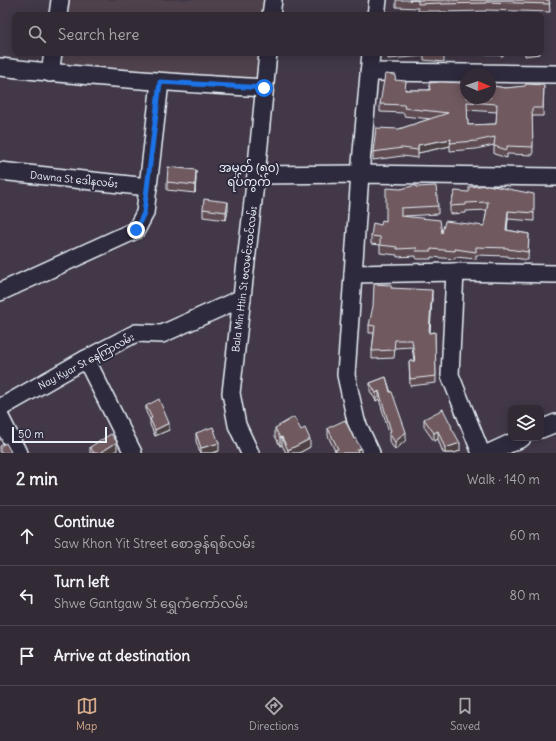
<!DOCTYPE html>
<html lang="en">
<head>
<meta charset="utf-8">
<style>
  body { margin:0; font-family:Delius,"Noto Sans Myanmar",sans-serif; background:#3a323d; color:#f1f3f6 }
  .controls { position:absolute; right:12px; bottom:12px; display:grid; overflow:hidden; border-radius:8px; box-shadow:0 2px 10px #0003 }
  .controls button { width:36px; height:36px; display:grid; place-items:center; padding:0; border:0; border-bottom:1px solid #4d4650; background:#322a35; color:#f1f3f6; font:20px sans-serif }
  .compass { position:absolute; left:460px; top:68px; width:36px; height:36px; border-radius:50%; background:#322a35; box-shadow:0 2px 10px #0003; rotate:92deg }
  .scale { position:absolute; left:12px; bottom:10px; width:95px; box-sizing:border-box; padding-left:4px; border:2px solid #e8f1f8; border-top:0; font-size:11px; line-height:14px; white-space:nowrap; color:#e8f1f8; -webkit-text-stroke:3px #2f2a3d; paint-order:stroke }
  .stop { position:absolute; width:12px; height:12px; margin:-9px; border:3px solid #1a73e8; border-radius:50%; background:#fff }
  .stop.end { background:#1a73e8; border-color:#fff; box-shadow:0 1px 4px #0008 }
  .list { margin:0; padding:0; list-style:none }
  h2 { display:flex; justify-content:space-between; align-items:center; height:52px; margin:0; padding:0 16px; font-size:17px }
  h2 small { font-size:13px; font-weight:400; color:#a8a7ad }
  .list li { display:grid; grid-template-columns:26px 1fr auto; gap:12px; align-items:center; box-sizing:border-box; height:60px; padding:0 16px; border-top:1px solid #4d4650 }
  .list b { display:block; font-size:15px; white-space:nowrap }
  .list p { margin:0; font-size:13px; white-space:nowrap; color:#a8a7ad }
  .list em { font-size:13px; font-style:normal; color:#a8a7ad }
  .icon { flex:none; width:22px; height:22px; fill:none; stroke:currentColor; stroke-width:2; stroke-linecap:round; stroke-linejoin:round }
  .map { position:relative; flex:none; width:556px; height:453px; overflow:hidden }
  .search { position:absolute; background:#322a35; box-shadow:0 2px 10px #0003; left:12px; right:12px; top:12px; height:44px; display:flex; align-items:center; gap:10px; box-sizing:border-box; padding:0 14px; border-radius:8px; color:#a8a7ad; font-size:15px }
  .sheet { height:232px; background:#322a35 }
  nav { display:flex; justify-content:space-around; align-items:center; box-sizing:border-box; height:56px; border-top:1px solid #4d4650; background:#322a35; font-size:11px; color:#a8a7ad }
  nav a { display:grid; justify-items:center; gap:2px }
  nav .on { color:#d6ab8b }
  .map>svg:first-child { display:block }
</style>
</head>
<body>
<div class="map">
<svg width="556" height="453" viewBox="0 0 556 453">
  <rect width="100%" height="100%" fill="#423847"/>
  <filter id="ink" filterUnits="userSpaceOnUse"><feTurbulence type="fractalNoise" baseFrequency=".025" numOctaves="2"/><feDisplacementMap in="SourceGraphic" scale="8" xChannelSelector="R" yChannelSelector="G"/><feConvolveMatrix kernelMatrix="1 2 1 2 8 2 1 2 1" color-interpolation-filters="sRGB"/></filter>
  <g filter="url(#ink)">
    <g fill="#50424e">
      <polygon points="69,0 265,0 264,15 67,15"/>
      <polygon points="62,53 260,53 256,83 61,65"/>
    </g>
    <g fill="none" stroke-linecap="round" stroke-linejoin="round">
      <g stroke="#e8f1f8" stroke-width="20">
        <g id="minor">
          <polyline points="58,15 60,0"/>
          <polyline points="271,15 273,0"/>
          <polyline points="376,15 378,0"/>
          <polyline points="371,53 360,174 346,375 356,421 371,453"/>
          <path d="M 0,67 C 88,77 176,83 264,88"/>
          <polyline points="369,72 556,74"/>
          <polyline points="50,73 53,53"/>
          <polyline points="0,171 148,187"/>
          <polyline points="256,175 360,174 556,177"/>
          <polyline points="455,272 450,375 481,453"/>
          <polyline points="353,274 455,272 556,274"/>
          <polyline points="0,292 136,230 145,213 160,82"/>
          <polyline points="86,359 133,453"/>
          <polyline points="0,408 86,359 136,333 162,334 242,298"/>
          <polyline points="0,417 18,453"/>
          <polyline points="541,429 556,423"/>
          <polyline points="250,453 237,425 231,393 256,175 268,53"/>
          <polyline points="489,453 522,438"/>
        </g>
      </g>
      <use href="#minor" stroke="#2f2a3d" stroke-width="17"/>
    </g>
    <g fill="#604d52" stroke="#e8f1f8" fill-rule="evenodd">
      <polygon points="396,0 549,0 550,12 486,10 486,11 441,12 441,11 418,11 418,8 396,7"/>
      <polygon points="388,53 503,53 503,56 480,53 444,56 444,62 424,60 424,56 388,59"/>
      <polygon points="525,53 540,53 540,54 525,56"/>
      <path d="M 396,80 L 406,90 L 430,90 L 494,86 L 505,88 L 544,85 L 543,116 L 532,116 L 533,155 L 507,154 L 507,158 L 494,154 L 494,145 L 476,149 L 450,151 L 450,146 L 418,153 L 418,158 L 402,156 L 373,160 L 373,152 L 399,129 L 430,119 L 404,116 L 404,113 L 380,112 L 380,104 ZM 467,110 L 497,112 L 496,124 L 468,125 Z"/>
      <polygon points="196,178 195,193 167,190 167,182"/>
      <polygon points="416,187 438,206 438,214 405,216 442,233 484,226 487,210 466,211 466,213 450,214 450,206 455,191 534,213 534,221 508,219 507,230 529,234 528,260 508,257 508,256 476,255 476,259 455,257 455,259 431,257 431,259 416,259 416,256 397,257 397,255 380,253 380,245 371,244 371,236 381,225 386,221 401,189"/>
      <polygon points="203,209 228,210 226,220 203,217"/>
      <polygon points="391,288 432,298 430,333 435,332 436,383 410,386 409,361 414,361 412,347 395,348 394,358 372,359 372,351 374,333 369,333 369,325"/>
      <polygon points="386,377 406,440 395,450 389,441 389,433 379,399 376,401 370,391 370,383"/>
      <polygon points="146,406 169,430 155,436 150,425 150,420 146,412"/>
      <polygon points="424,419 452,429 460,451 454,453 443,453 438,439 434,441 424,427"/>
      <polygon points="275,428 310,447 299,453 286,453 282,445 280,446 275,436"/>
      <polygon points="328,428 354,439 361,453 335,453 335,451 328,436"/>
      <polygon points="196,433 219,451 211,453 200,453 196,441"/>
      <polygon points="90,447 117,450 113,453 90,453"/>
    </g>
    <g fill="#4e3f42" stroke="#e8f1f8">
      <polygon points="542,22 542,30 541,44 541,37"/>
      <polygon points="451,139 450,146 418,153 418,145"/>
      <polygon points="196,170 196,178 195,193 195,185"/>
      <polygon points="228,202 228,210 226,220 226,212"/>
      <polygon points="508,211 508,219 506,238 506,230"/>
      <polygon points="432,290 432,298 429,340 429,333"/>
      <polygon points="379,391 379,399 376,401 376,393"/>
      <polygon points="169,423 169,430 155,436 155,430"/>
      <polygon points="438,431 438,439 434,441 434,433"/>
      <polygon points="406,432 406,440 395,450 395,442"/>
      <polygon points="282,437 282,445 280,446 280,438"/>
      <polygon points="310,439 310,447 299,453 288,453 288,450"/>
      <polygon points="117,442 117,450 113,453 100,453"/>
      <polygon points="219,443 219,451 211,453 201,453 201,448"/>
      <polygon points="460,443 460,451 454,453 445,453 445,448"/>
      <polygon points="361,448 361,453 357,453 357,450"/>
    </g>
    <g fill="#705a5f" stroke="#e8f1f8" fill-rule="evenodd">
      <polygon points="409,0 549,0 550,4 486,2 486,3 441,4 441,3 418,4 418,0"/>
      <polygon points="541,22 542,22 541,37"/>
      <polygon points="431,53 444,53 444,54"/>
      <path d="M 385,74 L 396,75 L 395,80 L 406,81 L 405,90 L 430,90 L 429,83 L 441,82 L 466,83 L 466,98 L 490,98 L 490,83 L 494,84 L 494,86 L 505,88 L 525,86 L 526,84 L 544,85 L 543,108 L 532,108 L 533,147 L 507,146 L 507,150 L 494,146 L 495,137 L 476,141 L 450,143 L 451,139 L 418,145 L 418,150 L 402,148 L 373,152 L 376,128 L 399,129 L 448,113 L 404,108 L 405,105 L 380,104 ZM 467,102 L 497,104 L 496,124 L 468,125 Z"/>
      <polygon points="168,167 196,170 195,185 167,182"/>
      <polygon points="416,185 416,187 436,186 438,206 401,208 401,216 440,220 442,233 445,221 484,226 488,202 466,203 466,205 450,206 455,191 469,192 469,187 488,185 534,194 534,213 508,211 506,230 529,234 528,252 508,249 508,248 476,247 476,252 455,249 455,251 431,249 431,251 416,251 417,248 397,249 397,247 380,245 380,237 371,236 373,223 381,225 382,220 386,221 386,188 401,189"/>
      <polygon points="204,199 228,202 226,212 203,209"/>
      <polygon points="374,284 391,285 391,288 432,290 429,333 435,332 436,376 410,379 409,361 415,361 412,340 395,340 394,350 372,351 375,326 369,325 373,306"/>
      <polygon points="386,377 390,392 392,392 406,432 395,442 389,433 391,431 379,391 376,393 370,383"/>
      <polygon points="159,399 169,423 155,430 150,419 152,418 146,406"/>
      <polygon points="443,409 452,427 451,427 460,443 445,448 438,431 434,433 424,419"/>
      <polygon points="294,417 301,430 305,428 310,439 288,450 282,437 280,438 275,428"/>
      <polygon points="345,420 354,439 355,438 361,448 357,450 358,453 337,453 335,450 338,449 328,428"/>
      <polygon points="213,427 219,443 201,448 196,433"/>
      <polygon points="111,434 117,442 100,453 94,453 90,447"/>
      <polygon points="6,443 11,452 10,453 0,453 0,446"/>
    </g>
  </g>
  <g fill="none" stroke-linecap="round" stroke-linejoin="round" filter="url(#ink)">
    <polyline stroke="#1a73e8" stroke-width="5" points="136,230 144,213 160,82 264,88"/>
  </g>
  <g text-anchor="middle" stroke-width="4" stroke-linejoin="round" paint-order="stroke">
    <g font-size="10" fill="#e8f1f8" stroke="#2f2a3d">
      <text transform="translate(74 179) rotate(6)" y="4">Dawna St ဒေါနလမ်း</text>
      <text transform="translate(244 279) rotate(-83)" y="4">Bala Min Htin St ဗလမင်းထင်လမ်း</text>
      <text transform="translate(86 361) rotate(-28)" y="4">Nay Kyar St နေကြာလမ်း</text>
    </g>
    <g font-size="12" fill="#e8f1f8" stroke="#2f2a3d">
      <text x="249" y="172">အမှတ် (၅၀)<tspan x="249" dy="14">ရပ်ကွက်</tspan></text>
    </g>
  </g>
</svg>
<div class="controls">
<button><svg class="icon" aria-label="layers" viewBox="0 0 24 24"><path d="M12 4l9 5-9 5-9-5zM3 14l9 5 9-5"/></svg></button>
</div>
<svg class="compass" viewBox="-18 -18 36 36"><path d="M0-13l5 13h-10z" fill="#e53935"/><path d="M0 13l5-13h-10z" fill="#a8a7ad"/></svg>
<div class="scale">50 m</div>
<div class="stop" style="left:264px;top:88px"></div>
<div class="stop end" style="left:136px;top:230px"></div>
<div class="search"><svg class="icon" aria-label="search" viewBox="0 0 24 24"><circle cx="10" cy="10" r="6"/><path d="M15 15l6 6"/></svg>Search here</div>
</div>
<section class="sheet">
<h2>2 min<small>Walk · 140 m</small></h2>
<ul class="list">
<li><svg class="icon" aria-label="ahead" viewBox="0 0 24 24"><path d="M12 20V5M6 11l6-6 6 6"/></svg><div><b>Continue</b><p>Saw Khon Yit Street စောခွန်ရစ်လမ်း</p></div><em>60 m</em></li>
<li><svg class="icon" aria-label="left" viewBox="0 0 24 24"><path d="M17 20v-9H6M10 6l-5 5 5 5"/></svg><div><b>Turn left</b><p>Shwe Gantgaw St ရွှေကံကော်လမ်း</p></div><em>80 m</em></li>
<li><svg class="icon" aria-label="arrive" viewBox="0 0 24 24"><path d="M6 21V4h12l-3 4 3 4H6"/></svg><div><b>Arrive at destination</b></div></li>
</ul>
</section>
<nav>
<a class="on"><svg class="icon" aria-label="map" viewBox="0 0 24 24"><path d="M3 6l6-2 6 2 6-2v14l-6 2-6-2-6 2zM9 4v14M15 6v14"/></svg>Map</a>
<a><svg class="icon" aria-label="directions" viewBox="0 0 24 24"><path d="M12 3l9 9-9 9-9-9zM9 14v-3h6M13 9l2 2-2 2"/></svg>Directions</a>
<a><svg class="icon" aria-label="saved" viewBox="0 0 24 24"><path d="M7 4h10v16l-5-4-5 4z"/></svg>Saved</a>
</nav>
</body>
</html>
